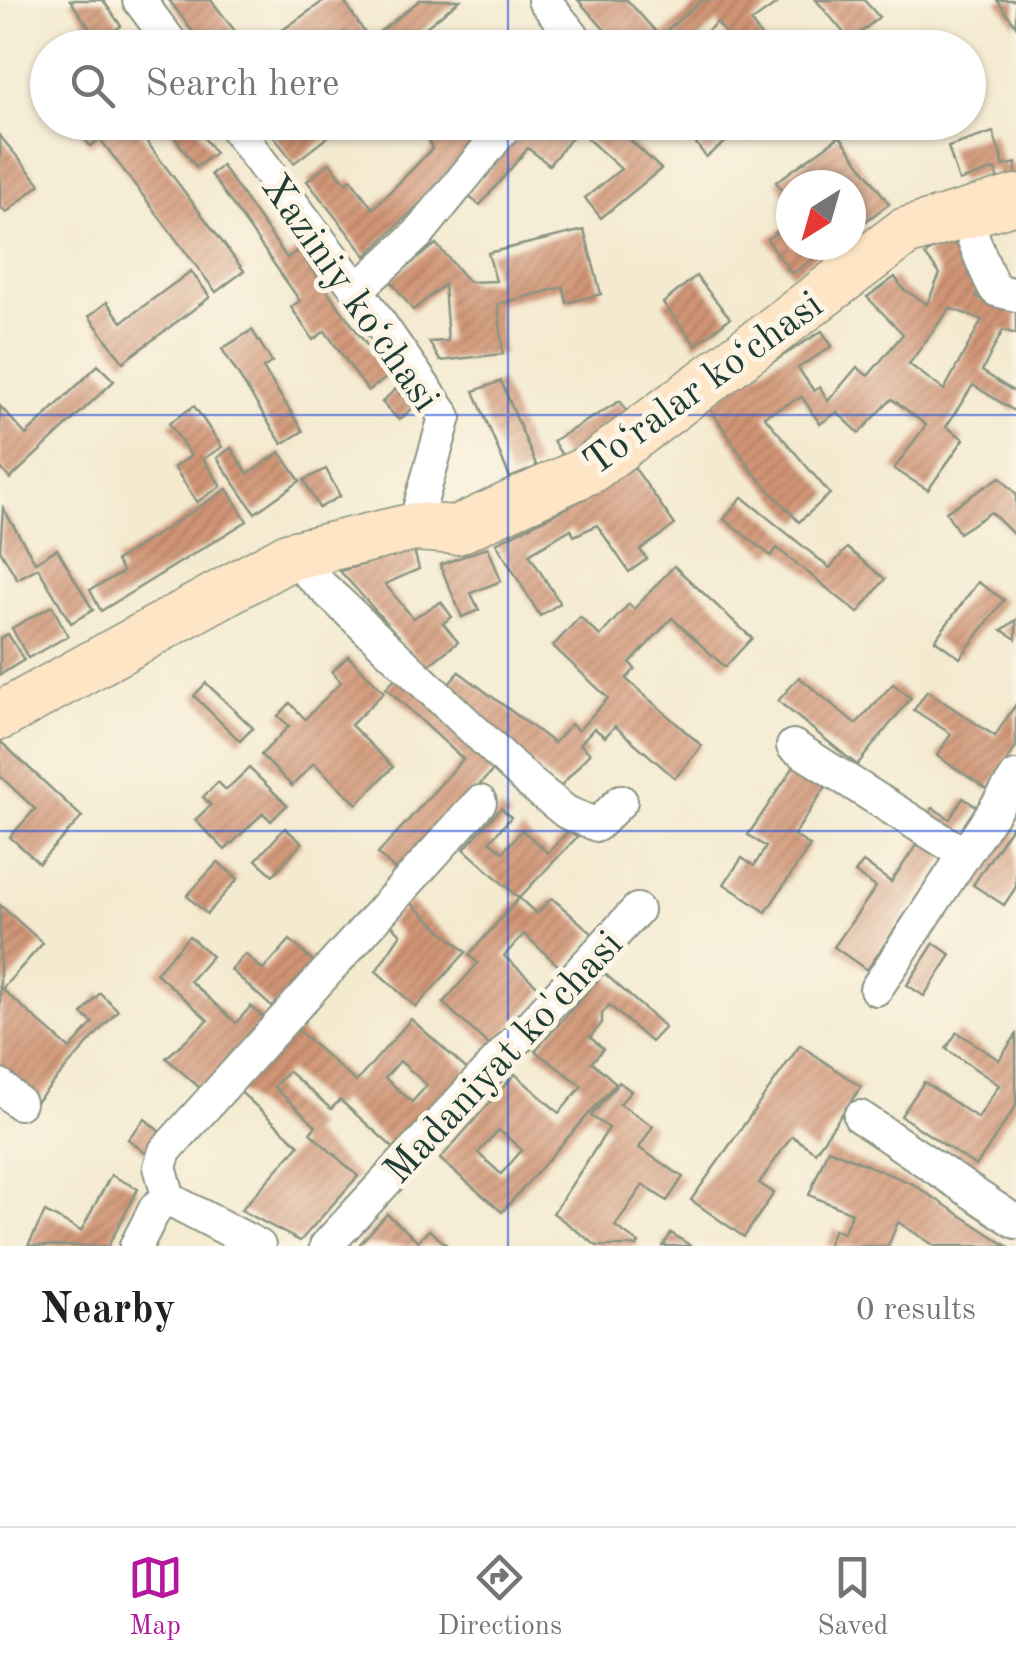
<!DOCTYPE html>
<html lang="en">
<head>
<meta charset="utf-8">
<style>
  body { margin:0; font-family:"Old Standard TT",serif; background:#f6f6f6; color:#202124 }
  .compass { position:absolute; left:776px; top:170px; width:90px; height:90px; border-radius:50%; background:#fff; box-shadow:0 2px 8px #0004; rotate:217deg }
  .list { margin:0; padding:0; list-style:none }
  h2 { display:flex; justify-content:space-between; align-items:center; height:130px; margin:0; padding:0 40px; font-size:42px }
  h2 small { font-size:32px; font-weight:400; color:#757577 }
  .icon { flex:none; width:55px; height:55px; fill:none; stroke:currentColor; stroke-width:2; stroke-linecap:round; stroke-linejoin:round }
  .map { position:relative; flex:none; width:1016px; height:1246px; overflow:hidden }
  .search { position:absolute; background:#fff; box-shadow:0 2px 8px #0004; left:30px; right:30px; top:30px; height:110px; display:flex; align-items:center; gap:25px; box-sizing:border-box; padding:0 35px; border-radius:55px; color:#757577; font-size:38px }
  .sheet { height:280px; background:#fff }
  nav { display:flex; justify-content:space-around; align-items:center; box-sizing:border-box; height:140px; border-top:2px solid #e0e0e0; background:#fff; font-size:28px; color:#757577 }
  nav a { display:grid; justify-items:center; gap:5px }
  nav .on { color:#b5179e }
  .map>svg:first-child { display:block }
</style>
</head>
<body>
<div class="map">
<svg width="1016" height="1246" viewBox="0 0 1016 1246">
  <defs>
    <pattern id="building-hatch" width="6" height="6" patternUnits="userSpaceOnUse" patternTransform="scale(2.5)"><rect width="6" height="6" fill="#d29576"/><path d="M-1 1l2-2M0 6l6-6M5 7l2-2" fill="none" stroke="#aa7b62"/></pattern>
  </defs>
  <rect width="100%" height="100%" fill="#fcf5e5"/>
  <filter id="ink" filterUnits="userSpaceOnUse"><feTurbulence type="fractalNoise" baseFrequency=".01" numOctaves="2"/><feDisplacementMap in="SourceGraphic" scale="20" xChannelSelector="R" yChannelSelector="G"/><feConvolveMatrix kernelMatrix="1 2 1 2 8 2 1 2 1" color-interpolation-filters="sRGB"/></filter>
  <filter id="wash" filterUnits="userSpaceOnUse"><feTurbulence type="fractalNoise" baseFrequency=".0048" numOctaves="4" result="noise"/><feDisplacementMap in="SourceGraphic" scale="40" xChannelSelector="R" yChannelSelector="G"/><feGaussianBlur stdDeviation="2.25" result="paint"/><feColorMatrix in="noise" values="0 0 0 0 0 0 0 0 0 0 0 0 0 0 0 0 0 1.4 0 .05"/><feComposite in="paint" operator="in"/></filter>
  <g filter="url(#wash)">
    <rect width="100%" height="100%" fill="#f4ead0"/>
    <g id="blocks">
      <g fill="url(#building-hatch)" fill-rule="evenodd">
        <polygon points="70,0 103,0 121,26 99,42"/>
        <polygon points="169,0 211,0 248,48 205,48"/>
        <polygon points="325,0 343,0 375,48 354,48 345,32 323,48 257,48"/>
        <polygon points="420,0 460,0 400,48 388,48 377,34"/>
        <polygon points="578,0 627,0 660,36 702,0 782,0 751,22 769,48 735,48 717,22 689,48 621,48"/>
        <polygon points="816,0 864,0 879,17 851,41"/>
        <polygon points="997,0 1016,0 1016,26"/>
        <polygon points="532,32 550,48 518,48"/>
        <polygon points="72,122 132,122 244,271 216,292 100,139 90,146"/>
        <polygon points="176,122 193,122 215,153 196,167 168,128"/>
        <polygon points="263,122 305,123 347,122 294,163"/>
        <polygon points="442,122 446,131 454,122 496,122 453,172 366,256 307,181 330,163 346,183 351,179 373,209 432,149 424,126"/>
        <polygon points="529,122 611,122 661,169 601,218 585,198 621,169 578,130 549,165 528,148 480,205 468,196"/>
        <polygon points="680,122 719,122 731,138 706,157"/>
        <polygon points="993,132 1004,166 1016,163 1016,178 999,183 995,169 959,181 948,147"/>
        <polygon points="0,136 40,184 6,213 0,206"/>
        <polygon points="840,136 889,204 851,232 851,185 791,185 791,202 776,182"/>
        <polygon points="222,166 287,258 298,250 389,376 368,391 325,331 313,340 291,307 300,301 211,174"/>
        <polygon points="791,222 791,245 832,245 792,274 767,239"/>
        <polygon points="584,230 601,294 567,303 563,287 498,304 503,354 440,361 429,342 448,341 444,285 413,310 390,280 436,244 469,282 496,281 488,253"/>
        <path d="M 950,236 L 981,280 L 976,297 L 1016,309 L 1016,334 L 1003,330 L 982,371 L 1016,393 L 1016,412 L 973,385 L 946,427 L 964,439 L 928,490 L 894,469 L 926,425 L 892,399 L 859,433 L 837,412 L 820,424 L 802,397 L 764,416 L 830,494 L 799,522 L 751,470 L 707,404 L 822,331 L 832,346 L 798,368 L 814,391 L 820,387 L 828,401 L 857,367 L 868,376 L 903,334 L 867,297 L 895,277 L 903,289 L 927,304 L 940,274 L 925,255 ZM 950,308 L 982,320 L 944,390 L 909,364 Z"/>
        <polygon points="191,271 210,297 123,362 89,316 107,302 122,322"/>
        <polygon points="696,276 730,318 696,345 663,303"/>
        <polygon points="252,330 272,362 263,368 303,431 282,444 222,349"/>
        <polygon points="98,365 114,381 10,479 0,467 0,406 26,435"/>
        <polygon points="501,381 537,467 510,478 474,391"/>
        <polygon points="396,389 413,408 399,420 382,402"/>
        <polygon points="620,401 632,420 565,460 553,441"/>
        <polygon points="194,406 222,447 203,459 221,486 197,502 174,467 191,456 169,423"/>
        <polygon points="231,448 248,474 280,452 300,481 255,513 217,458"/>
        <polygon points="634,467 675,525 640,550 647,559 629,572 597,525 574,536 571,529 529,554 560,603 540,616 496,543 600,491"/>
        <polygon points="326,469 340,496 319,508 304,480"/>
        <polygon points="1000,477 1016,494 1016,537 991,512 959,533 946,512"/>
        <polygon points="227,489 247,521 101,611 90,590 123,572 116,561"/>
        <polygon points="742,497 830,568 847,548 885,579 858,613 777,548 771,556 724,519"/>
        <polygon points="3,508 35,562 57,549 93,610 71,623 38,568 17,579 0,550"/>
        <polygon points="488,547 501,581 471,593 479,610 462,617 440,565"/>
        <polygon points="414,550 419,569 385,584 413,618 441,602 452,617 443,623 458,642 426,667 340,571"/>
        <polygon points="674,566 752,638 725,667 672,618 630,663 635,669 626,679 702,746 675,778 615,726 605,737 594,728 580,744 590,753 560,787 444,690 459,672 554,743 571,724 578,731 608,698 553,646 580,617 600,636 629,604 634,609"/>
        <polygon points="978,582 1004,600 960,658 935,640"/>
        <polygon points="52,606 68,636 28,658 12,628"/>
        <polygon points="1016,620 1016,639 1002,630"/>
        <polygon points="8,634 24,660 0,675 0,638"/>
        <polygon points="348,656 384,692 351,725 393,767 357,804 314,763 292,786 261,755 289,726 278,716 290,703 305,719 341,682 332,672"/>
        <polygon points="401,672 499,764 397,872 378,854 463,759 386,688"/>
        <polygon points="799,677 856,724 893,684 911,698 857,765 778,701"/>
        <polygon points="206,683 253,728 240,741 194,696"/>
        <polygon points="927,691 995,736 1016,704 1016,747 988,790 937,756 951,734 914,710"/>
        <polygon points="0,741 82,817 39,863 10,837 35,809 0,776"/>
        <polygon points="795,765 826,786 794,835 810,846 766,912 724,884 742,858 754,866 766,847 748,835"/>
        <polygon points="249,768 287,805 271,821 263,813 225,850 195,820 211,805 203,797 218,782 226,790"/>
        <polygon points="963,798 977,807 956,839 926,819 933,808 950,819"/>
        <polygon points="501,808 511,817 490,841 503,852 522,830 548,853 569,830 577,837 519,898 464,849"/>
        <polygon points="1016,820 1016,887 1004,905 973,885"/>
        <polygon points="285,828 302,843 273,875 256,860"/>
        <polygon points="924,834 949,851 867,970 834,947 876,887 855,873 863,862 891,882"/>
        <polygon points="218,862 238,879 207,914 187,896"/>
        <polygon points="519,898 537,914 552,898 593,934 562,969 524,934 504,956 543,991 492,1048 443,1003 478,963 469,955"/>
        <polygon points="409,901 466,952 416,1007 376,971 401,934 389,923"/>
        <polygon points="0,905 43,943 2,989 70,1049 93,1023 82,1014 100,993 118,1010 36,1102 0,1070"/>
        <polygon points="189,936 212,956 190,981 236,1023 251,1006 265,1019 202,1090 166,1058 208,1020 156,973"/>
        <polygon points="290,940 315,963 274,1009 231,970 245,954 263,970"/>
        <polygon points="934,943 951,955 924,996 907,985"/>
        <path d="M 604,973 L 665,1027 L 651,1042 L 609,1005 L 602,1014 L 602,1023 L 590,1037 L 603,1049 L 592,1062 L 616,1083 L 502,1212 L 440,1159 L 515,1074 L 559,1113 L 582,1086 L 535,1051 ZM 499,1130 L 522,1150 L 501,1174 L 478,1153 Z"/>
        <path d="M 411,1019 L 471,1073 L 399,1153 L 340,1100 L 331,1109 L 288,1071 L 274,1087 L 316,1126 L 310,1133 L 358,1176 L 300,1241 L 241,1210 L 299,1145 L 235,1087 L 291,1024 L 356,1082 ZM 400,1061 L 427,1085 L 412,1102 L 385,1078 Z"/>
        <polygon points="957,1032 999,1060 1016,1035 1016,1106 976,1166 901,1116 924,1082 978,1118 999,1085 946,1049"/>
        <polygon points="800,1045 861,1087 815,1152 792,1136 759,1183 774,1193 744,1237 691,1200"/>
        <polygon points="619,1082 631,1091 620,1104 653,1126 639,1148 683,1177 667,1201 643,1185 615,1226 639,1243 637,1246 597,1246 553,1213 609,1128 591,1116"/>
        <polygon points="145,1119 162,1134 145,1153 128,1139"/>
        <polygon points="828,1149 913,1184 1007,1246 935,1246 898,1222 888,1246 827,1246 834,1229 843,1233 852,1213 809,1195"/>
        <polygon points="111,1175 138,1189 108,1246 28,1246 45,1212 81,1231"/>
        <polygon points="387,1214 418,1241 429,1230 448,1246 358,1246"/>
        <polygon points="671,1233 691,1246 663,1246"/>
      </g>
    </g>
  </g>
  <g filter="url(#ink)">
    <use href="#blocks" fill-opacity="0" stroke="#8a9482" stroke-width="2.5"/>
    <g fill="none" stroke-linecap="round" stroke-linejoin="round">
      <g stroke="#8a9482" stroke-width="36">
        <g id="street">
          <polyline points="139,0 175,48"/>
          <polyline points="544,0 576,40 571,48"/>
          <polyline points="231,122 357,290 445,417 414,527"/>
          <path d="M 964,215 C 973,235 985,274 996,290 L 1016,295"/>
          <polyline points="357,290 418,234 509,122"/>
          <polyline points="290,556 530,783 566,812 597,825 621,801"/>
          <polyline points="793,746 964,854"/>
          <polyline points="876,989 1016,777"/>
          <polyline points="0,1086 19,1103"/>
          <polyline points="860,1117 1016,1222"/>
          <polyline points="169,1199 160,1167 165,1151 480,802"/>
          <polyline points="136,1246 156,1207 169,1199 259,1246"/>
          <polyline points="326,1246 637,910"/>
        </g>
      </g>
      <g stroke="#8a9482" stroke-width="51">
        <polyline id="secondary" points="0,716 290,556 414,527 457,530 590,469 905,232 1016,199"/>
      </g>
      <use href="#street" stroke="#fff" stroke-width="32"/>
      <use href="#secondary" stroke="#fde5c5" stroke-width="48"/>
    </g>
  </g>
  <path fill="none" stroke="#1d4ed8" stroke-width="2.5" stroke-opacity="0.55" d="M 508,0 L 508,48M 508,122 L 508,1246M 0,415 L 1016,415M 0,831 L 1016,831"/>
  <g text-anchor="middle" stroke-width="10" stroke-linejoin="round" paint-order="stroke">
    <g font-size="40" fill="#1f3d34" stroke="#fcf5e5">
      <text transform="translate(352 292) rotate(55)" y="14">Xaziniy koʻchasi</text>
      <text transform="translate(702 382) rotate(-36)" y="14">Toʻralar koʻchasi</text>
      <text transform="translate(502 1056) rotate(-47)" y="14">Madaniyat ko'chasi</text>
    </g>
  </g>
</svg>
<svg class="compass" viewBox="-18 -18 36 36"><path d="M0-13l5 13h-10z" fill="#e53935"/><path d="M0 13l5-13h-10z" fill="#757577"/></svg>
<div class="search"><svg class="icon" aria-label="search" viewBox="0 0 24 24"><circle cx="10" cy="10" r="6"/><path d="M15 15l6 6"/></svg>Search here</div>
</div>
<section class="sheet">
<h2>Nearby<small>0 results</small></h2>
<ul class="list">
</ul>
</section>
<nav>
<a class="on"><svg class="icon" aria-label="map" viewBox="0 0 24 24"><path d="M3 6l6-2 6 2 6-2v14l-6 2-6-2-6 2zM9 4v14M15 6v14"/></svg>Map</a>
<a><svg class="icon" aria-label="directions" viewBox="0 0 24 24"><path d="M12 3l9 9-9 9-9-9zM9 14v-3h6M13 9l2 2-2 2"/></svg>Directions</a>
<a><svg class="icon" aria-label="saved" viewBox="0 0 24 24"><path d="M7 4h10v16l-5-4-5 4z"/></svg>Saved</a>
</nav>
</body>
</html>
